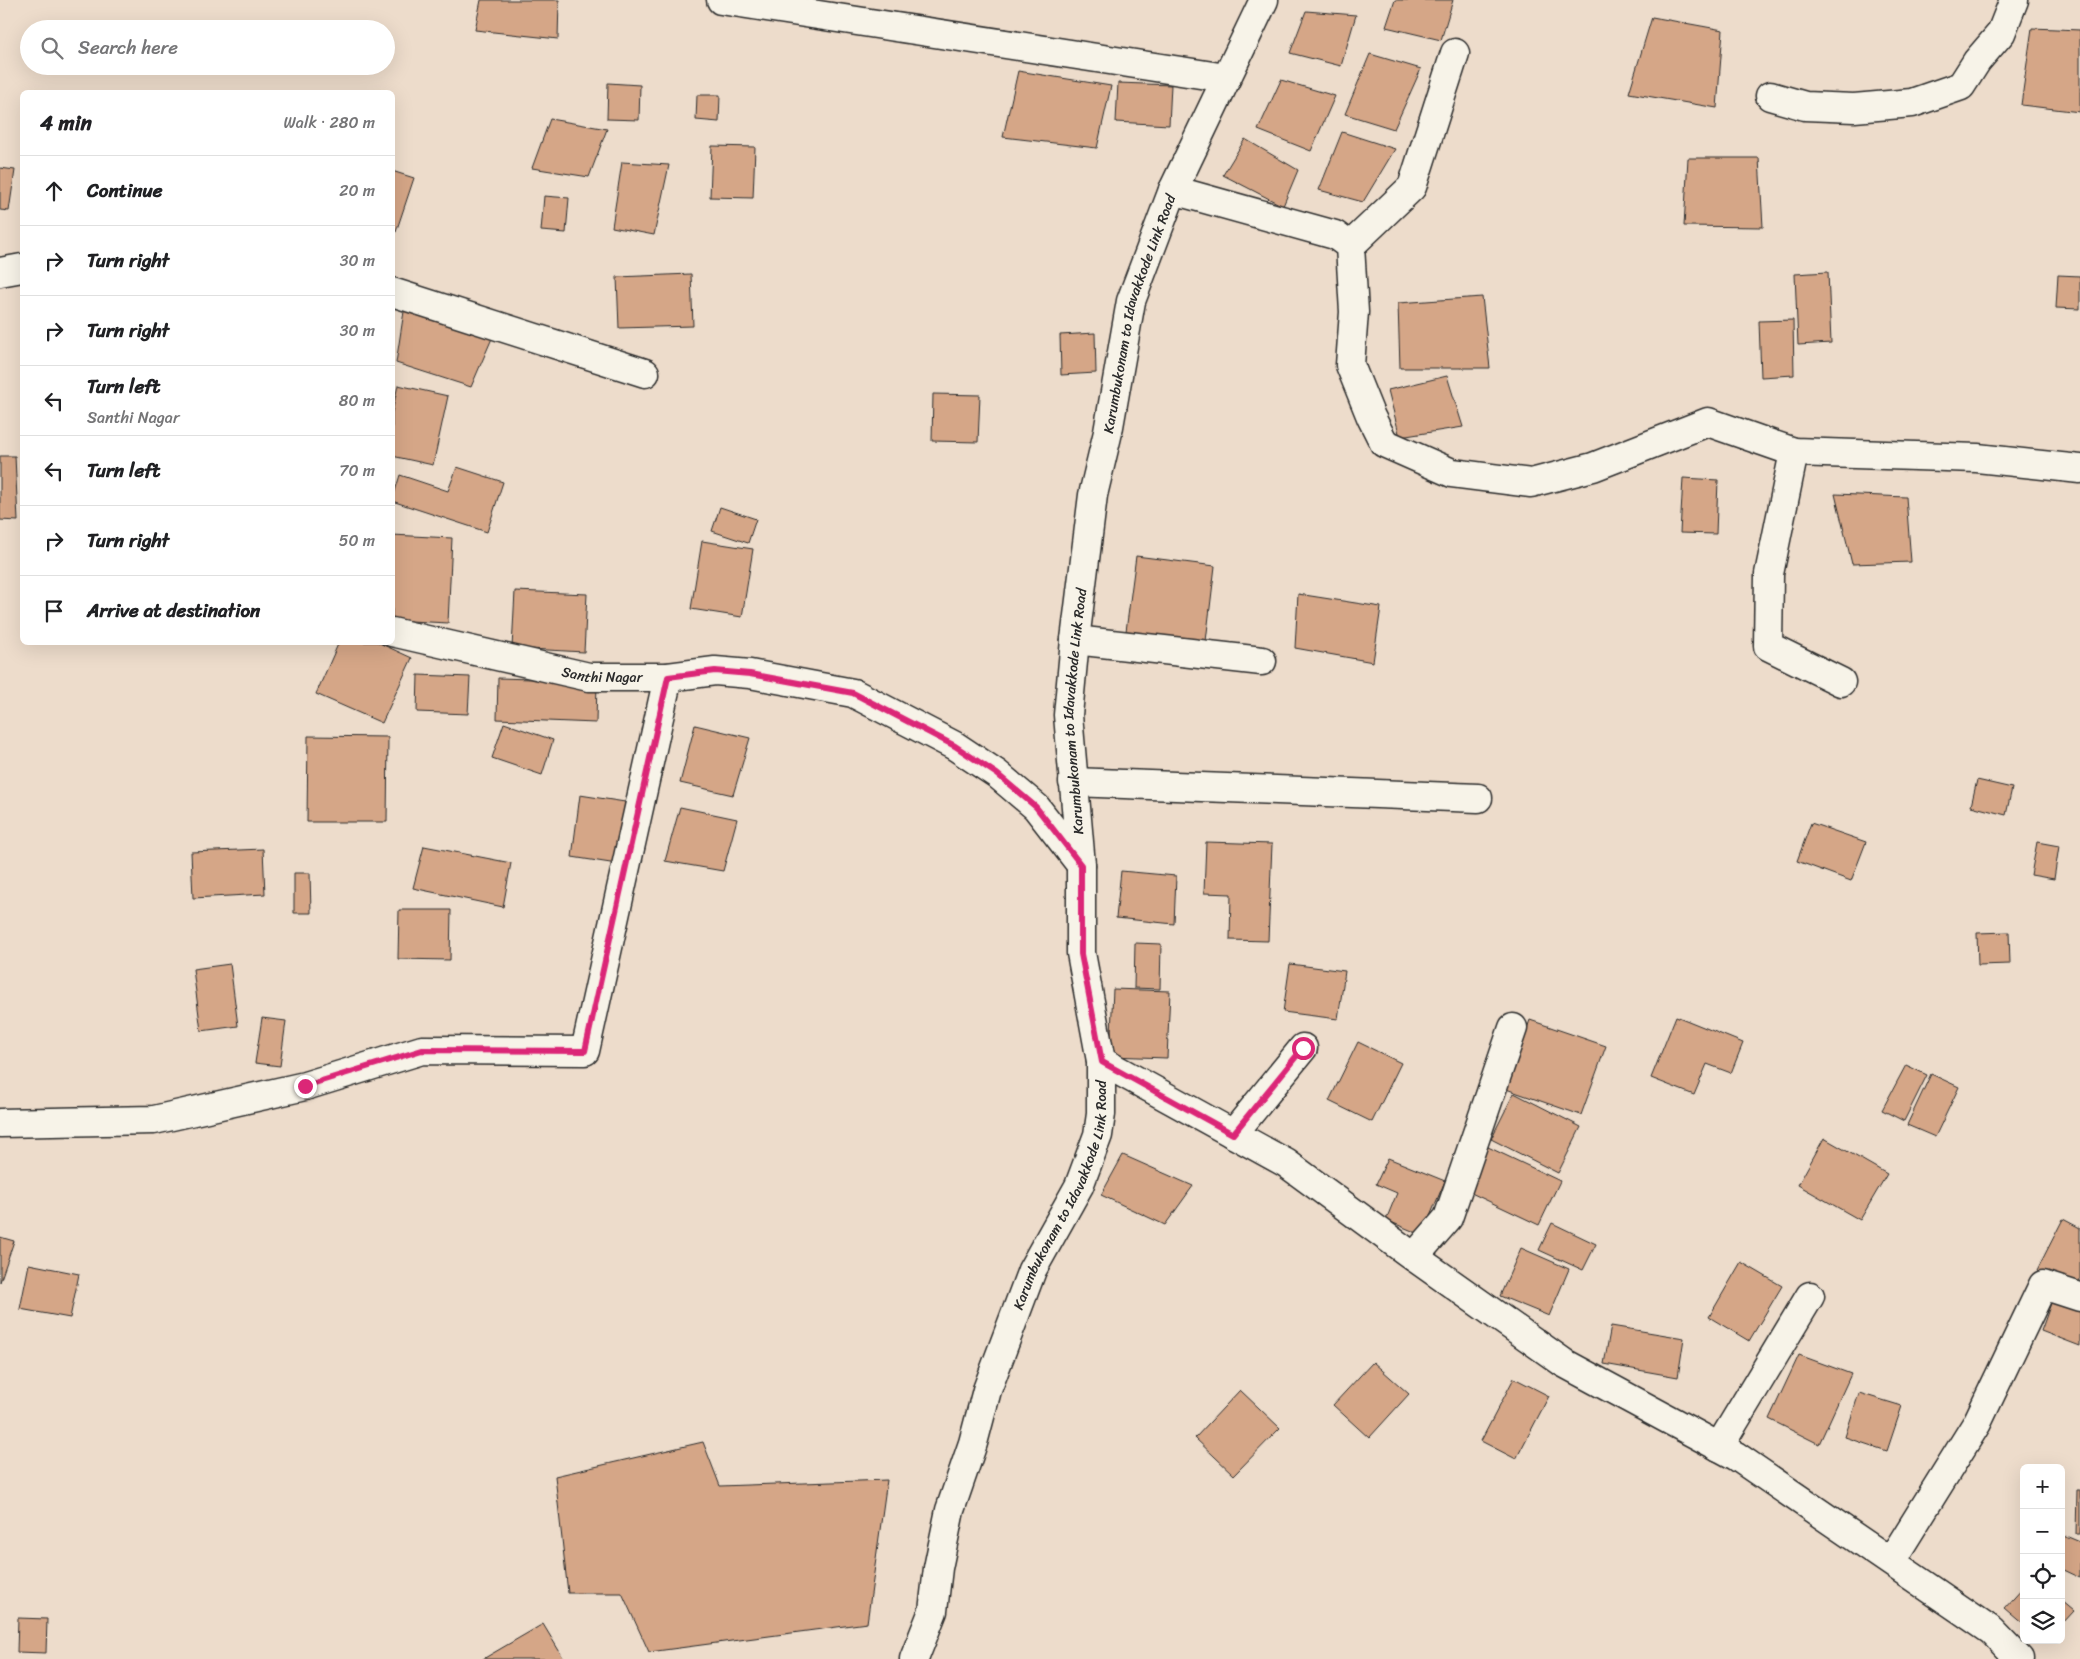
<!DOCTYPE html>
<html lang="en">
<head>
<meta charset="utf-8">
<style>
  body { margin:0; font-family:Sriracha,sans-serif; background:#f6f6f6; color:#202124 }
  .controls { position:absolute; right:15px; bottom:15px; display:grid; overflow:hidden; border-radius:8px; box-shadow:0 5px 20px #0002 }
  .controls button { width:45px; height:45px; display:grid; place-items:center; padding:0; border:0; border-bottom:1px solid #e0e0e0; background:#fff; color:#202124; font:25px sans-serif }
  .stop { position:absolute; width:15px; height:15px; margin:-11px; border:4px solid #db2777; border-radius:50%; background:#fff }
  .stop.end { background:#db2777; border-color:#fff; box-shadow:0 1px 5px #0008 }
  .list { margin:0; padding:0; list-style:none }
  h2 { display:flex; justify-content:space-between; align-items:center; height:65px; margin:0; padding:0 20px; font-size:21px }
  h2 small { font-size:16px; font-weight:400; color:#757577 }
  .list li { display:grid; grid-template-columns:32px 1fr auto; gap:15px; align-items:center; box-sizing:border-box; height:70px; padding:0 20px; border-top:1px solid #e0e0e0 }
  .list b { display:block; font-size:19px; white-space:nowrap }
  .list p { margin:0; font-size:16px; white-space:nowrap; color:#757577 }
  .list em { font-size:16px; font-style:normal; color:#757577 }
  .icon { flex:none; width:28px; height:28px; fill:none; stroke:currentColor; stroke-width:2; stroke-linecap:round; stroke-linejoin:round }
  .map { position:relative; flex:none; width:2080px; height:1659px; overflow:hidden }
  .search { position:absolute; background:#fff; box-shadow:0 5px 20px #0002; left:20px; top:20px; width:375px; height:55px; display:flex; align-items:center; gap:12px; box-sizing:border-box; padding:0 18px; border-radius:28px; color:#757577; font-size:19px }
  .panel { position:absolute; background:#fff; box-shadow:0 5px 20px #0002; left:20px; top:90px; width:375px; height:555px; border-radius:8px }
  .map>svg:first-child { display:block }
</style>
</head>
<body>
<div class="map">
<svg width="2080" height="1659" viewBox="0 0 2080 1659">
  <rect width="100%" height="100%" fill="#eddccb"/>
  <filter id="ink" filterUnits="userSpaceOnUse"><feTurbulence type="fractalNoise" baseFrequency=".02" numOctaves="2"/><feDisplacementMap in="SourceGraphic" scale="10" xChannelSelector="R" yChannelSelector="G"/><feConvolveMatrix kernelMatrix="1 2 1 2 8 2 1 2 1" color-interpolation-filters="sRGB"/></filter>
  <g filter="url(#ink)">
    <g fill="#d5a687" stroke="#2b2b2b">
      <polygon points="481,0 559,0 558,39 475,30"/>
      <polygon points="1395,0 1453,0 1441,40 1386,27"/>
      <polygon points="1306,11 1356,15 1341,66 1290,53"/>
      <polygon points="1652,17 1723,30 1717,108 1629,93"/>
      <polygon points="2032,28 2080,30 2080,112 2021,105"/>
      <polygon points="1370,54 1421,69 1394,129 1345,114"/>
      <polygon points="1018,71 1111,86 1097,148 1003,137"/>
      <polygon points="1281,80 1335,96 1311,151 1258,130"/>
      <polygon points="608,83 640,85 639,120 607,119"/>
      <polygon points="1118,83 1171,85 1169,125 1116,122"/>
      <polygon points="697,95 720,95 719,122 696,120"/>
      <polygon points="550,119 607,129 589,177 532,168"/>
      <polygon points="1342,132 1395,149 1363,202 1319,190"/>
      <polygon points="1245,139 1298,170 1283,206 1223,175"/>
      <polygon points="712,146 755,147 753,198 710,197"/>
      <polygon points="1688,158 1759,158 1763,227 1684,226"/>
      <polygon points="622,162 669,165 654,235 612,227"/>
      <polygon points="0,168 15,170 9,211 0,210"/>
      <polygon points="392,171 414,178 396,232 392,230"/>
      <polygon points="544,196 569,198 566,233 541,231"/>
      <polygon points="1828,272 1831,343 1798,345 1795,274"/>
      <polygon points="691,274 693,326 619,328 617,277"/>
      <polygon points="2058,275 2080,276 2080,309 2056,308"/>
      <polygon points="1482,297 1490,368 1400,368 1398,303"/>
      <polygon points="405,305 496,329 471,387 396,363"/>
      <polygon points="1793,320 1794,375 1761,377 1759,321"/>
      <polygon points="1095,333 1096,373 1061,375 1060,335"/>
      <polygon points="1447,376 1463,427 1400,437 1388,390"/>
      <polygon points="398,385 448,396 433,465 392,456 392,413"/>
      <polygon points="933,394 980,395 978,442 932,441"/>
      <polygon points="0,456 15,456 18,521 0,520"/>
      <polygon points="457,467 503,482 487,532 392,501 400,475 448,491"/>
      <polygon points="1683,478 1718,480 1716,534 1680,533"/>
      <polygon points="1835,494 1906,497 1911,562 1852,564"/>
      <polygon points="720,507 756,519 748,543 712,531"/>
      <polygon points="392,535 452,538 448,623 392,620"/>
      <polygon points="702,541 753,549 742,617 691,609"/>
      <polygon points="1136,556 1215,566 1206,641 1126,631"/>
      <polygon points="515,591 587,594 584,652 512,648"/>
      <polygon points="1298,594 1381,607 1373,662 1295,648"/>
      <polygon points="339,642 377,642 412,658 382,723 316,694"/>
      <polygon points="418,675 470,677 468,714 417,712"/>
      <polygon points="498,678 597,681 596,723 497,719"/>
      <polygon points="504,723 553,740 542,775 492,758"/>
      <polygon points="695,725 750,738 733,795 680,783"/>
      <polygon points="308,736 388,737 387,822 307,822"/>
      <polygon points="1977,780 2012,788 2006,815 1971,806"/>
      <polygon points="580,795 625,802 617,864 572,857"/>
      <polygon points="680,807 737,819 723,871 665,861"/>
      <polygon points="1811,823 1866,842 1851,881 1797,861"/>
      <polygon points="1206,842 1272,844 1268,941 1230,940 1231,894 1204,893"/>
      <polygon points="2037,842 2059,846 2054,879 2031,875"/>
      <polygon points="424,846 511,863 503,907 413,888"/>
      <polygon points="263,849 265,894 193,898 191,852"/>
      <polygon points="1121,871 1176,876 1174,924 1116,918"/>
      <polygon points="294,873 310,873 311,913 294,913"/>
      <polygon points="399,910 451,910 450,960 398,959"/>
      <polygon points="2009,932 2010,964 1978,965 1977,933"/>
      <polygon points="1135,943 1161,944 1160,989 1134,988"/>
      <polygon points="230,964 238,1026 201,1031 193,969"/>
      <polygon points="1290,964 1345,971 1338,1019 1283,1012"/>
      <polygon points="1113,989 1170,991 1167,1058 1110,1056"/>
      <polygon points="1676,1016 1743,1043 1731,1073 1707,1064 1694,1095 1651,1078"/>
      <polygon points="262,1018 286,1021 280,1066 255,1063"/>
      <polygon points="1530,1020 1606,1046 1581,1115 1506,1089"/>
      <polygon points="1358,1042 1401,1063 1372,1122 1329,1101"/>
      <polygon points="1906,1065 1927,1075 1904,1121 1882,1110"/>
      <polygon points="1931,1074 1959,1087 1935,1137 1907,1125"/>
      <polygon points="1514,1093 1581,1127 1558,1173 1491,1139"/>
      <polygon points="1824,1138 1887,1174 1860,1220 1798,1185"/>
      <polygon points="1488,1147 1560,1181 1539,1225 1467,1191"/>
      <polygon points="1123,1155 1193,1186 1165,1225 1101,1195"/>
      <polygon points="1388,1158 1445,1181 1422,1235 1386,1220 1397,1193 1376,1184"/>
      <polygon points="2063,1219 2080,1228 2080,1292 2037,1270"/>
      <polygon points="1552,1223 1596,1244 1583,1270 1539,1250"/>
      <polygon points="0,1237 14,1241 0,1282"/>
      <polygon points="1521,1248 1569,1269 1549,1316 1500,1296"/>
      <polygon points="1741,1262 1782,1286 1749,1341 1709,1317"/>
      <polygon points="29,1264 79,1274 70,1318 20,1309"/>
      <polygon points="2054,1295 2080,1304 2080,1346 2041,1331"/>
      <polygon points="1611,1326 1684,1338 1678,1377 1604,1364"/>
      <polygon points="1799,1355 1851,1374 1819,1444 1769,1419"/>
      <polygon points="1373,1362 1409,1394 1369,1438 1333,1405"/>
      <polygon points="1514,1378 1549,1396 1516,1459 1481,1441"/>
      <polygon points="1240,1390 1280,1428 1234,1475 1195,1438"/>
      <polygon points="1859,1393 1902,1406 1887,1451 1845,1437"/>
      <polygon points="703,1442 720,1486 887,1480 867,1623 649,1652 622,1593 568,1593 555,1476"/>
      <polygon points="2077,1490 2080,1490 2080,1534 2076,1534"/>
      <polygon points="2061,1534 2080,1542 2080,1578 2061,1569"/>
      <polygon points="2024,1586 2024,1625 2004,1608"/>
      <polygon points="2061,1601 2073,1611 2061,1624"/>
      <polygon points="18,1618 47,1619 46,1653 17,1652"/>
      <polygon points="543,1624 564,1659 483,1659"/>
    </g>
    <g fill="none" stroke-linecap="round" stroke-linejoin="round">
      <g stroke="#2b2b2b" stroke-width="31">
        <g id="minor">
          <polyline points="721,0 1226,78"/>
          <polyline points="1770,96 1805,106 1854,108 1912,103 1961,86 1977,61 2001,33 2014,0"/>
          <polyline points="1173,190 1335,235 1350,246 1354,312 1350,365 1371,417 1384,443 1452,473 1531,483 1593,467 1708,422 1794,452 1977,458 2080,469"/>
          <polyline points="1350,246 1412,187 1455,53"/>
          <polyline points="0,272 22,268"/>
          <polyline points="392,292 645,373"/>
          <polyline points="1794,452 1769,574 1768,646 1841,682"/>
          <path id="s1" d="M 392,632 L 589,677 L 668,677 L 715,671 L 750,674 L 853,693 L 955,746 L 997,774 L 1036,807 L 1081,865"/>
          <polyline points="1075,640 1262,661"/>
          <polyline points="1073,782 1478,798"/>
          <polyline points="1101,1061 1286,1163 1414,1257 1564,1363 1736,1456 1992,1631 2019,1659"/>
          <polyline points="0,1123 154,1120 305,1086 422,1050 585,1051 668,677"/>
          <polyline points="1233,1134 1303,1048"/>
          <polyline points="1414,1257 1448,1218 1513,1028"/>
          <polyline points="1719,1447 1810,1296"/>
          <polyline points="1891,1561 1977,1423 2043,1285 2080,1297"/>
        </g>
      </g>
      <g stroke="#2b2b2b" stroke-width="31">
        <g id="tertiary">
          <path id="s2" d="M 914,1659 L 933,1611 L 938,1568 L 950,1510 L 973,1443 L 987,1390 L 1032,1270 L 1079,1186 L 1098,1135 L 1101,1114 L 1101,1061 L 1081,953 L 1081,865 L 1068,715 L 1075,640 L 1093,495 L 1108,432 L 1131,301 L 1173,190 L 1264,0"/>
        </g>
      </g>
      <use href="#minor" stroke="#f7f3e8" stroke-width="28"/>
      <use href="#tertiary" stroke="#f7f3e8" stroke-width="28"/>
    </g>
  </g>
  <g fill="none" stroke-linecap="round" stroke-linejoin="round" filter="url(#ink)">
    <polyline stroke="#db2777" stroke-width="6" points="305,1086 422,1050 585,1051 668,677 715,671 750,674 853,693 955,746 997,774 1036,807 1081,865 1081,954 1102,1062 1233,1134 1303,1048"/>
  </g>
  <g text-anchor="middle" stroke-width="4" stroke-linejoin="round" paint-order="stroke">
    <g font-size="14" fill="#2b2b2b" stroke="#f7f3e8">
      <text dy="5" stroke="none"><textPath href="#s2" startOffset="1390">Karumbukonam to Idavakkode Link Road</textPath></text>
      <text dy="5" stroke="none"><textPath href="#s1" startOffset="215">Santhi Nagar</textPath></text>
      <text dy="5" stroke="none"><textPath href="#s2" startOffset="985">Karumbukonam to Idavakkode Link Road</textPath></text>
      <text dy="5" stroke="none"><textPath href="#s2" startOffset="490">Karumbukonam to Idavakkode Link Road</textPath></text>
    </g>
  </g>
</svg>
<div class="controls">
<button>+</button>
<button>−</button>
<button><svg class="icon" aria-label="locate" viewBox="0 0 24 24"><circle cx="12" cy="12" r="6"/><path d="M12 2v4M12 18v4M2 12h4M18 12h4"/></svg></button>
<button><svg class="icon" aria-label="layers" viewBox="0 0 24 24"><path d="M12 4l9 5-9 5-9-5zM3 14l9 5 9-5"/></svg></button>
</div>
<div class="stop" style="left:1303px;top:1048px"></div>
<div class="stop end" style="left:305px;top:1086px"></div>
<div class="search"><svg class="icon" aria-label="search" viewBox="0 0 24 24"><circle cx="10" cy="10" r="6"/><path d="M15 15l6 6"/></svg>Search here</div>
<section class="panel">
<h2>4 min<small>Walk · 280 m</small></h2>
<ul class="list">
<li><svg class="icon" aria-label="ahead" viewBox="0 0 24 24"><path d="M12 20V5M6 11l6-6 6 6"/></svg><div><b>Continue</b></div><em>20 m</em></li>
<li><svg class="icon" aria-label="right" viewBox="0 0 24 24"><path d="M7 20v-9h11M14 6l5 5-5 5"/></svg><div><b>Turn right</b></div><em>30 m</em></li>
<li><svg class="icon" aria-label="right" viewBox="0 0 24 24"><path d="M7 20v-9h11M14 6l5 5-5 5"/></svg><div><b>Turn right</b></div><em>30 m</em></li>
<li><svg class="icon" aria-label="left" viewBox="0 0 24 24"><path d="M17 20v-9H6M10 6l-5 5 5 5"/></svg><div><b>Turn left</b><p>Santhi Nagar</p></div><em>80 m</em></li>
<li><svg class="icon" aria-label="left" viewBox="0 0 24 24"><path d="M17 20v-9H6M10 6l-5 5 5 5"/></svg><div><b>Turn left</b></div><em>70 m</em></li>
<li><svg class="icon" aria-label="right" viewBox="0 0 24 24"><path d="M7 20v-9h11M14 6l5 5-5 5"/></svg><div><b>Turn right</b></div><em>50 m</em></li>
<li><svg class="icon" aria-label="arrive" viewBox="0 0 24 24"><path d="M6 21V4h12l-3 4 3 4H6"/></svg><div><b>Arrive at destination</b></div></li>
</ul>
</section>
</div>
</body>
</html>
